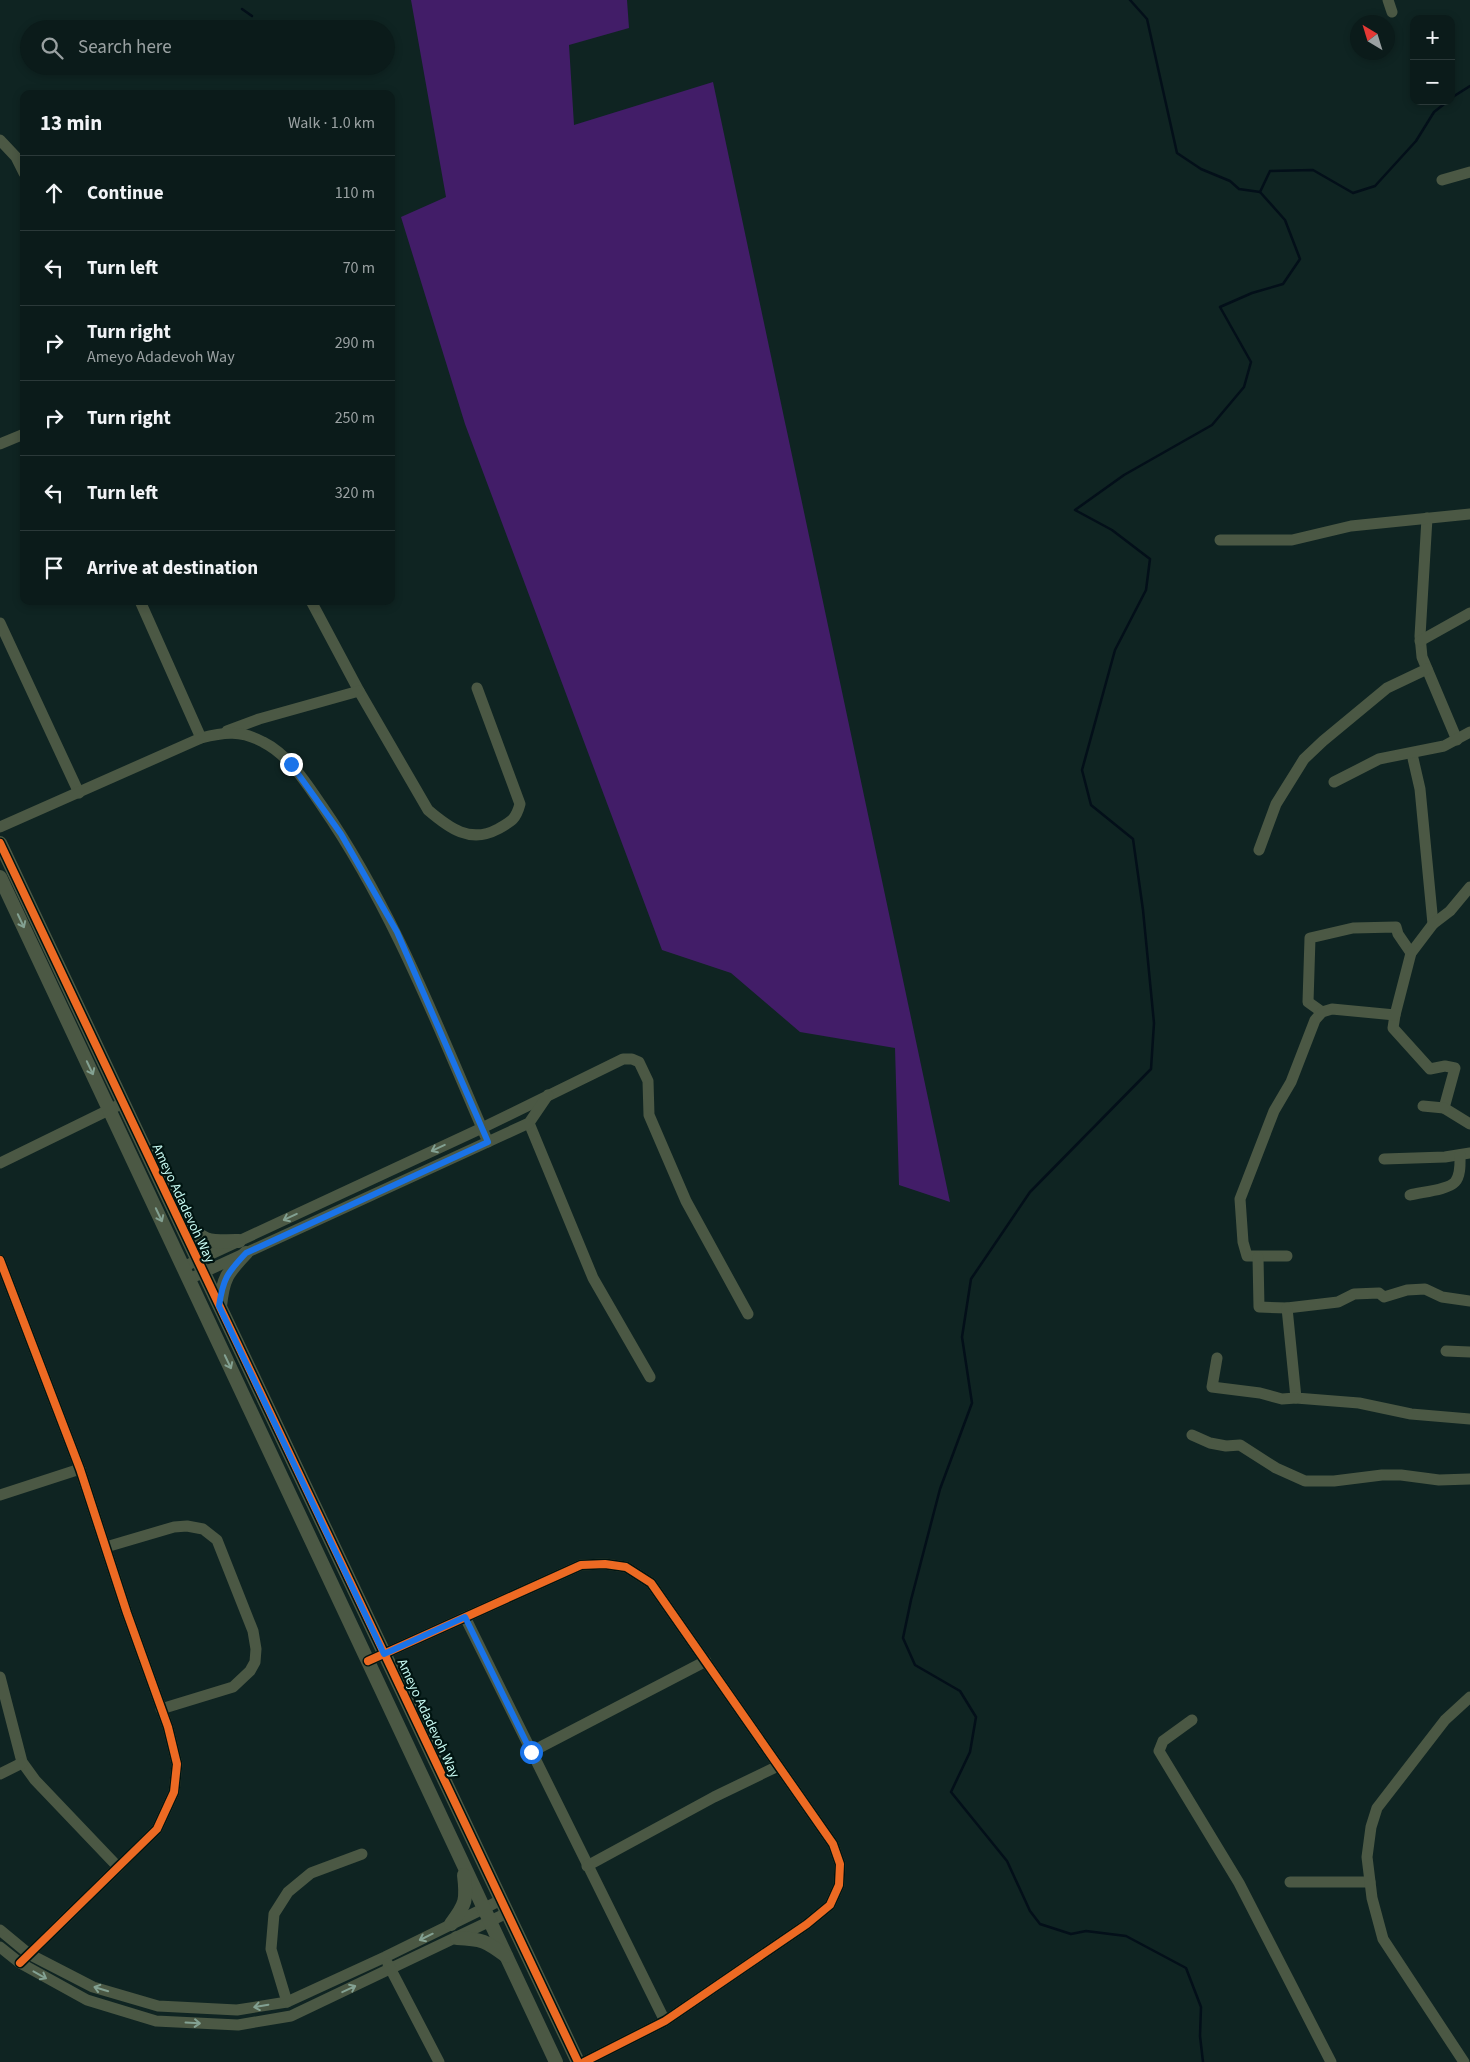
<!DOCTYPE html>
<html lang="en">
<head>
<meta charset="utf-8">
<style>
  body { margin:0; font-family:"Source Sans 3",sans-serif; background:#142423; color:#f1f3f6 }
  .controls { position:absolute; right:15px; top:15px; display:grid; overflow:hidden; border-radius:10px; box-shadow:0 2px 8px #0003 }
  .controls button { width:45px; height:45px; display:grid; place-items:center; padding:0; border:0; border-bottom:1px solid #2b3939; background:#0b1b1a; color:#f1f3f6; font:25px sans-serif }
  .compass { position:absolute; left:1350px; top:15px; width:45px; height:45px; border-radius:50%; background:#0b1b1a; box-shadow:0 2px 8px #0003; rotate:322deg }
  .stop { position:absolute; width:15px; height:15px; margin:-11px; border:4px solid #1a73e8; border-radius:50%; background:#fff }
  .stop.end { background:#1a73e8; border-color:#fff; box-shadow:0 1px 5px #0008 }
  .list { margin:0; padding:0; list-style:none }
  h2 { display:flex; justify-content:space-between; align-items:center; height:65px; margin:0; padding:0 20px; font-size:21px }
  h2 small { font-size:16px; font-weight:400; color:#9aa1a2 }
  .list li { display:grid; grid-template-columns:32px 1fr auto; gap:15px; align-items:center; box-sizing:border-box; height:75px; padding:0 20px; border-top:1px solid #2b3939 }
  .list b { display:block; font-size:19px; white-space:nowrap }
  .list p { margin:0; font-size:16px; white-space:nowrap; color:#9aa1a2 }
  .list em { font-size:16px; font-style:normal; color:#9aa1a2 }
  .icon { flex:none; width:28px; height:28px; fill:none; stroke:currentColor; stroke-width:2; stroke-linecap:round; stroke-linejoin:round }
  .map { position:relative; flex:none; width:1470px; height:2062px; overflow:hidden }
  .search { position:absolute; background:#0b1b1a; box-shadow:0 2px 8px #0003; left:20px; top:20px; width:375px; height:55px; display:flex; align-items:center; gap:12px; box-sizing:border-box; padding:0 18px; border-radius:28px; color:#9aa1a2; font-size:19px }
  .panel { position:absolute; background:#0b1b1a; box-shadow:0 2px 8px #0003; left:20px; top:90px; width:375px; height:515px; border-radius:10px }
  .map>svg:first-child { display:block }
</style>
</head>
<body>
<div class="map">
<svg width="1470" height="2062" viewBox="0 0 1470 2062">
  <rect width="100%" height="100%" fill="#0f2422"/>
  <polygon fill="#421d68" points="411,0 627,0 629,28 569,45 574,125 713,82 950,1202 899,1185 895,1048 800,1032 731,973 662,950 465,424 401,217 446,197"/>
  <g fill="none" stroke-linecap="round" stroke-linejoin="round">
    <g stroke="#030f19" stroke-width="2.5">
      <polyline points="1130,0 1147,19 1177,153 1201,169 1230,181 1239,189 1260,192"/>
      <polyline points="242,9 252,16"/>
      <polyline points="1451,98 1470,86"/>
      <polyline points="1203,2062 1200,2036 1201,2007 1186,1968 1126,1936 1086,1931 1071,1934 1040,1924 1030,1911 1007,1861 951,1792 970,1752 976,1717 960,1691 915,1665 903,1638 911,1600 940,1489 972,1403 962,1337 971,1279 1030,1192 1151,1069 1154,1023 1143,910 1133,839 1091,805 1082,770 1115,650 1146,590 1150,559 1112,530 1075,510 1124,475 1212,425 1244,387 1251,362 1220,307 1252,293 1283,284 1300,259 1285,220 1260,192 1270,171 1313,170 1353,193 1375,186 1416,141 1434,112 1448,101"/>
    </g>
    <g stroke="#4b5844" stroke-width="11">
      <polyline points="1388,0 1392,12"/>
      <polyline points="0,140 16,157 24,173"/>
      <polyline points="1442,180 1470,172"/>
      <polyline points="0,444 24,434"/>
      <polyline points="1427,518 1420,636 1422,657 1457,740"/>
      <polyline points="1220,540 1292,540 1351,526 1470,514"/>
      <polyline points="140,601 201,738"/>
      <path d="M 311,601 L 359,691 L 428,810 C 449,828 470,844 498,829 C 512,821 516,819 520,804 L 477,688"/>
      <polyline points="0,623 79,793"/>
      <polyline points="1420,641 1470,613"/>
      <polyline points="227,731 259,719 359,691"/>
      <polyline points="1412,754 1420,789 1433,924"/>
      <polyline points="1334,782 1379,759 1444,746 1470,732"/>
      <path d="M 0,827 L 201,738 C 224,732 241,730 263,742 C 289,755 306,783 322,806 C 393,909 438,1027 488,1142"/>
      <polyline points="1259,850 1276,804 1304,759 1323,741 1387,688 1427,669"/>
      <polyline points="1322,1012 1308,1002 1310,938 1353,928 1396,927 1398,934 1411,953"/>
      <polyline points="1395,1015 1393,1028 1430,1069 1445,1066 1455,1068 1444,1108 1470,1124"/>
      <polyline points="1423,1106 1444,1108"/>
      <polyline points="529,1123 593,1278 650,1377"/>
      <polyline points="1384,1159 1445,1157 1470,1153"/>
      <polyline points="0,1163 123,1103"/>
      <path d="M 1410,1195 C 1421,1192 1448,1190 1455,1182 C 1461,1175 1460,1163 1460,1155"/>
      <polyline points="1287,1256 1247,1256 1243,1242 1240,1199 1274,1111 1291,1082 1315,1020 1322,1012 1332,1009 1395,1015 1411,953 1433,924 1450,911 1470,887"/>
      <polyline points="1258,1257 1259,1307 1287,1308 1338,1302 1354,1294 1379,1293 1384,1297 1407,1290 1425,1289 1442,1297 1470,1301"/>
      <polyline points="0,1260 80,1469 127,1613 168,1727 177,1764 174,1792 157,1829 20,1963"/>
      <polyline points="183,1267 482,1128 623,1059 632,1059 639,1062 648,1081 649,1115 686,1201 748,1314"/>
      <polyline points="189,1279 529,1123 548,1095"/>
      <polyline points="1287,1308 1296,1398 1359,1403 1411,1414 1470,1419"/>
      <polyline points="1446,1351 1470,1352"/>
      <polyline points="1217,1358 1212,1387 1260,1393 1282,1399 1296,1398"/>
      <polyline points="1192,1435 1210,1443 1226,1446 1240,1445 1276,1468 1305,1481 1334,1481 1382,1475 1401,1475 1439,1480 1470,1479"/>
      <polyline points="0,1495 80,1469"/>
      <polyline points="106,1547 174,1527 187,1526 203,1529 217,1540 253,1631 256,1649 255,1662 250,1671 233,1687 161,1709"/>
      <polyline points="465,1617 665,2021"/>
      <polyline points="368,1661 581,1565 605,1564 626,1567 651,1583 833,1844 840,1864 839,1885 830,1905 807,1924 665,2021 584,2062"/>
      <polyline points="0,1677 22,1762 35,1780 118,1867"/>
      <polyline points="1192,1720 1163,1741 1159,1751 1239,1883 1331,2062"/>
      <polyline points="531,1752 706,1661"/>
      <polyline points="0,1774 22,1763"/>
      <polyline points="587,1866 714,1797 778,1766"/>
      <polyline points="1290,1882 1370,1882"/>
      <polyline points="0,1930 29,1954 93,1987 158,2006 237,2010 287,2002 385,1957 501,1900"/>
      <polyline points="0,1947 20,1963 87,2000 156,2021 238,2025 291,2016 507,1913"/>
      <polyline points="388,1964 439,2062"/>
      <polyline points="287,2002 271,1949 274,1914 288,1892 311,1873 362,1854"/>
      <polyline points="1464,2062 1383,1939 1372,1898 1367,1857 1371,1827 1377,1808 1445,1720 1470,1697"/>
    </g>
    <g stroke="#4b5844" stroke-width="14">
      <polyline points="0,843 578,2062"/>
      <polyline points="0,877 556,2062"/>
      <path d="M 182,1220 C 205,1243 208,1242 239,1241"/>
      <path d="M 220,1306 C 223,1278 227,1273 246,1253"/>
      <path d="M 451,1924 C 466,1904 467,1900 464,1875"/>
      <path d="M 457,1938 C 482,1939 486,1941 506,1956"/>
    </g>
    <g stroke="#001411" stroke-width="11">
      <g id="cycleway">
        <polyline points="0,843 578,2062"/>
        <polyline points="0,1260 80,1469 127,1613 168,1727 177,1764 174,1792 157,1829 20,1963"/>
        <polyline points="368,1661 581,1565 605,1564 626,1567 651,1583 833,1844 840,1864 839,1885 830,1905 807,1924 665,2021 584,2062"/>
      </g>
    </g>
    <use href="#cycleway" stroke="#ed6a23" stroke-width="8"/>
  </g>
  <defs><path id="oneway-shaft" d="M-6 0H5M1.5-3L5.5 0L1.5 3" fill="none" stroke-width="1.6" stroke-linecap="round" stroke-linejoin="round" transform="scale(1.25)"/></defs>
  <g stroke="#83a192">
    <use href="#oneway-shaft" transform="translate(21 921) rotate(65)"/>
    <use href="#oneway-shaft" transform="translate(90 1068) rotate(65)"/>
    <use href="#oneway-shaft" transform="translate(438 1148) rotate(155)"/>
    <use href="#oneway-shaft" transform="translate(159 1215) rotate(65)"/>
    <use href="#oneway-shaft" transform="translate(290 1217) rotate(155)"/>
    <use href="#oneway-shaft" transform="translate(228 1362) rotate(65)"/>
    <use href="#oneway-shaft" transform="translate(426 1937) rotate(154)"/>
    <use href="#oneway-shaft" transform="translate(40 1975) rotate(29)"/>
    <use href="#oneway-shaft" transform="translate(101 1989) rotate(-163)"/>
    <use href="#oneway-shaft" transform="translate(349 1989) rotate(-25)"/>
    <use href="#oneway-shaft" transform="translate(261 2006) rotate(170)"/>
    <use href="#oneway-shaft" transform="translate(193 2023) rotate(3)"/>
  </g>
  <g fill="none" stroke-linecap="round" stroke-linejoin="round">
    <path stroke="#1a73e8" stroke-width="6" d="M 291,764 L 341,834 L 397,932 L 488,1142 L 246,1253 C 227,1273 223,1279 219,1306 L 384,1654 L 465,1617 L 531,1752"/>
  </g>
  <g text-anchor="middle" stroke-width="4.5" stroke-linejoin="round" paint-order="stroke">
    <g font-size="14" fill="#c7faf2" stroke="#001411">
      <text transform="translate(184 1203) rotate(65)" y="5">Ameyo Adadevoh Way</text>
      <text transform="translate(429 1718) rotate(65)" y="5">Ameyo Adadevoh Way</text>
    </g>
  </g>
</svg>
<div class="controls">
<button>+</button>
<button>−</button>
</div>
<svg class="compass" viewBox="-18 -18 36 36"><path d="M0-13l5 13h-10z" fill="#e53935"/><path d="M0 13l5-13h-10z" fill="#9aa1a2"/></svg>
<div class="stop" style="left:531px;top:1752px"></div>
<div class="stop end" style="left:291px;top:764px"></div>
<div class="search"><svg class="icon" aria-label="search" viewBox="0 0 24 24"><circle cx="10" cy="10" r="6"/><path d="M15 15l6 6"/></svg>Search here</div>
<section class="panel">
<h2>13 min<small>Walk · 1.0 km</small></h2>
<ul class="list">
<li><svg class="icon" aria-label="ahead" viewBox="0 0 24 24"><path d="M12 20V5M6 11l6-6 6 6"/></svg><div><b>Continue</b></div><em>110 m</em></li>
<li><svg class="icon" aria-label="left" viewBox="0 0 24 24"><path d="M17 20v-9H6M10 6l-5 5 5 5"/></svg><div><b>Turn left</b></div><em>70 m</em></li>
<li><svg class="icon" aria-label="right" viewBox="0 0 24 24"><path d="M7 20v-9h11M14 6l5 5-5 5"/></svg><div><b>Turn right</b><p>Ameyo Adadevoh Way</p></div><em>290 m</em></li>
<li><svg class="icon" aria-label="right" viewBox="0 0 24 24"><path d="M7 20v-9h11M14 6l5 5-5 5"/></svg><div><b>Turn right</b></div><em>250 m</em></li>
<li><svg class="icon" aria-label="left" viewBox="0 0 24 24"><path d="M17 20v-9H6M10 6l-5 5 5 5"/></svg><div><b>Turn left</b></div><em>320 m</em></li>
<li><svg class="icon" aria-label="arrive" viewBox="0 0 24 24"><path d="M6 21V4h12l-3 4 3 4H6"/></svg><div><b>Arrive at destination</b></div></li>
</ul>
</section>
</div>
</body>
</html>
